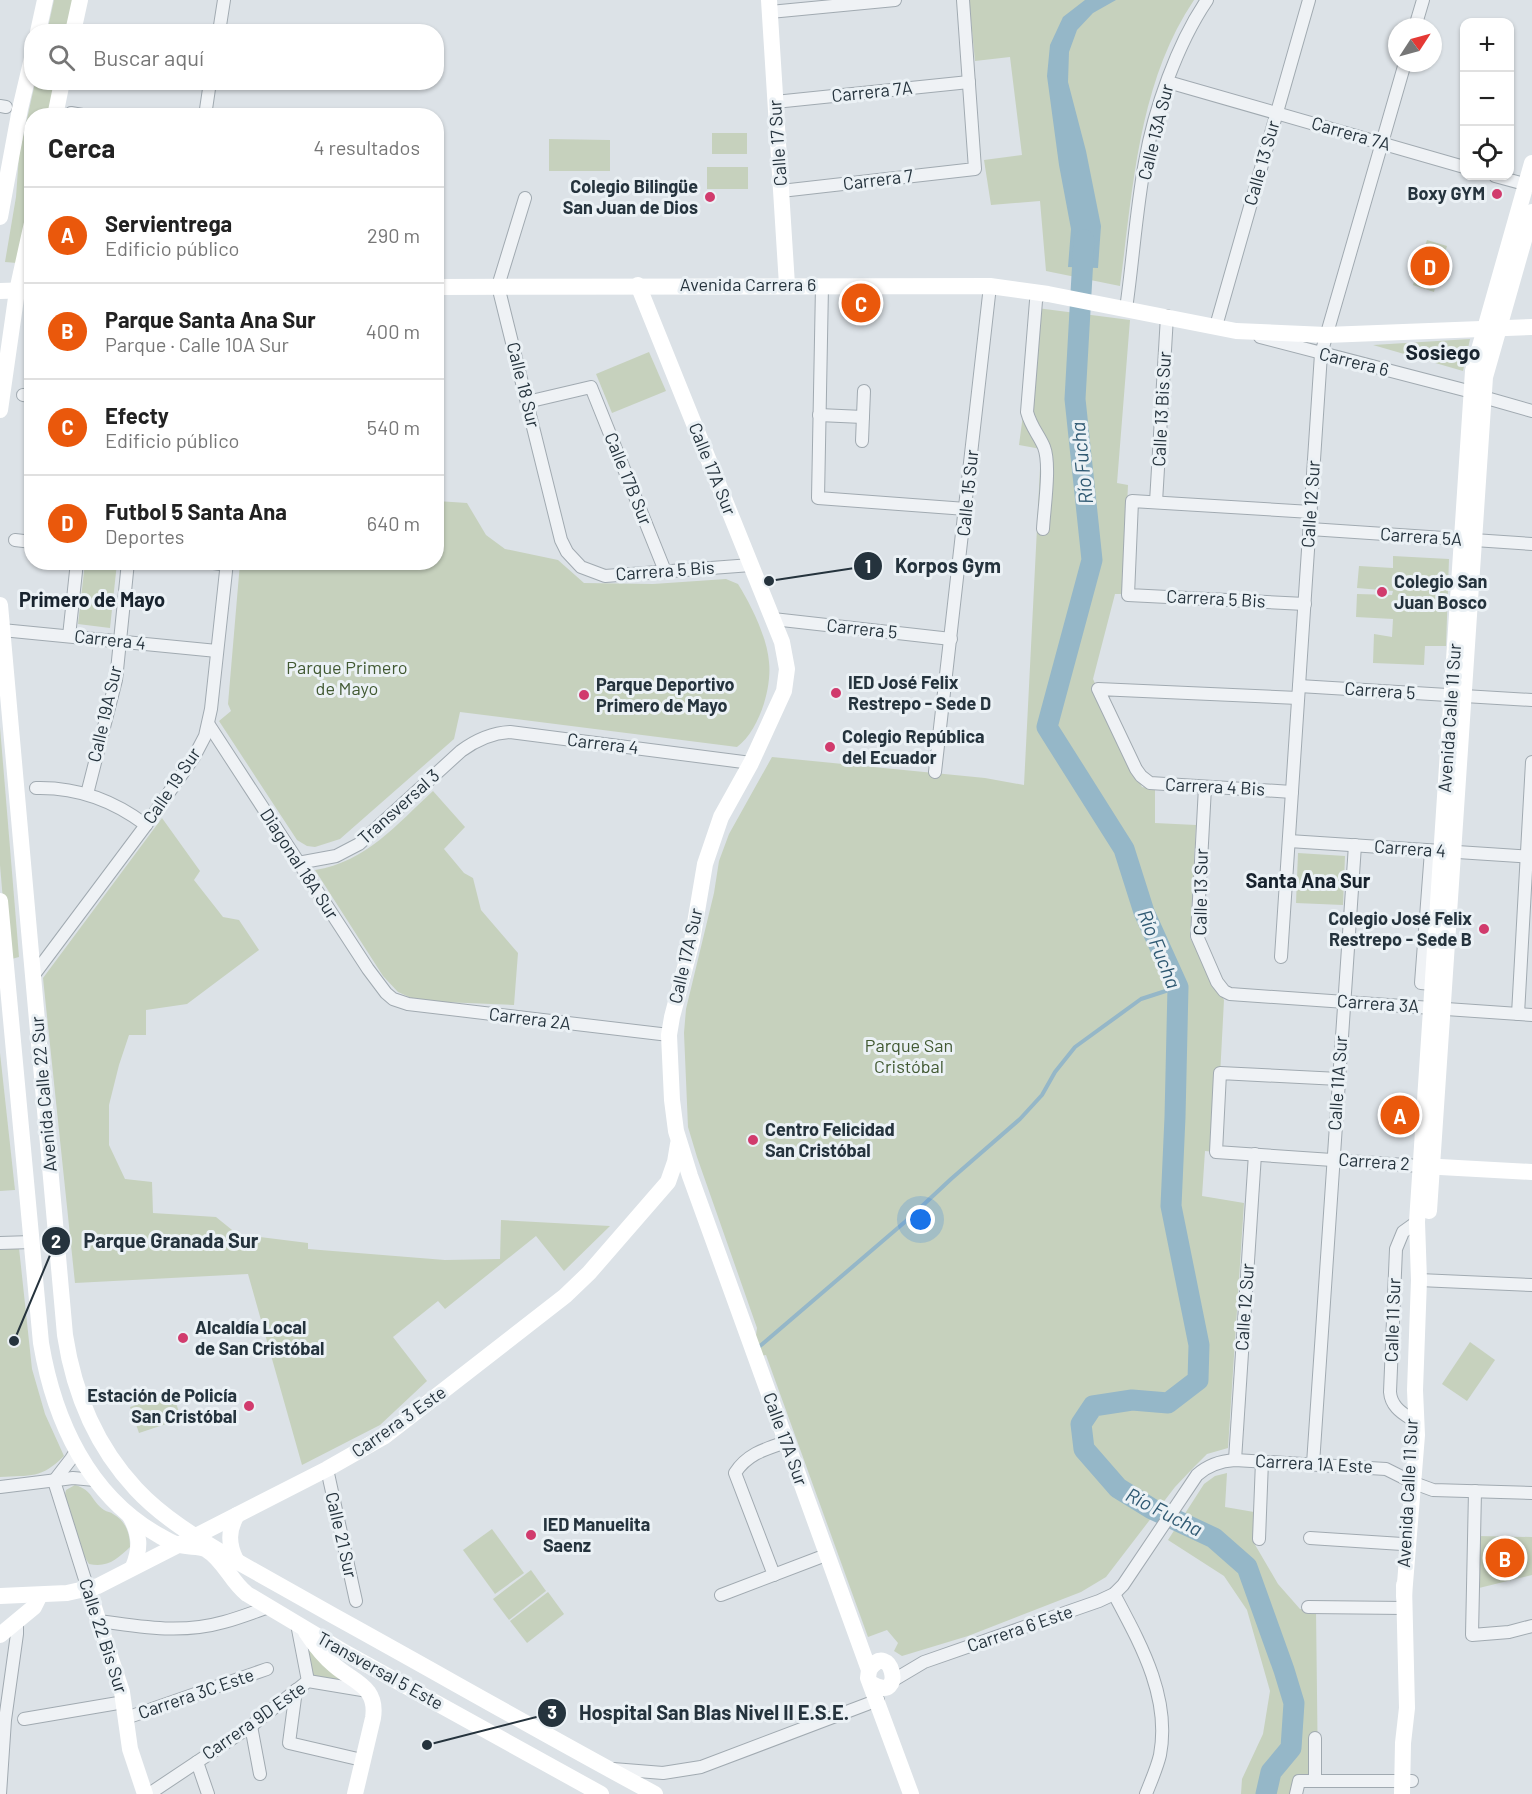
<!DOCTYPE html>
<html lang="es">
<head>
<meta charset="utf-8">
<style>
  body { margin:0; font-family:Barlow,sans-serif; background:#f2f2f2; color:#222 }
  .controls { position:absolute; right:18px; top:18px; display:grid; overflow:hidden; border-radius:12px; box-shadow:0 2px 4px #0004 }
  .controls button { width:54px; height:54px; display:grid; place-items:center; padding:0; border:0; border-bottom:2px solid #e0e0e0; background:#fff; color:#222; font:30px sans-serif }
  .compass { position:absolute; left:1388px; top:18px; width:54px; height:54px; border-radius:50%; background:#fff; box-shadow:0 2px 4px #0004; rotate:54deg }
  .you { position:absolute; left:921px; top:1220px; width:21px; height:21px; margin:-15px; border:4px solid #fff; border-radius:50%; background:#1a73e8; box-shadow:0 0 0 9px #1a73e833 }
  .badge { display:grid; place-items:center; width:39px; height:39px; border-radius:50%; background:#ea580c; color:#fff; font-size:20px; font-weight:700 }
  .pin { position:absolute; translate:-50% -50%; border:3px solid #fff; box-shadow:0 2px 6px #0006 }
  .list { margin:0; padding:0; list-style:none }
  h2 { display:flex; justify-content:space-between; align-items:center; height:78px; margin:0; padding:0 24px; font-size:26px }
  h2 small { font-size:20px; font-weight:400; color:#767676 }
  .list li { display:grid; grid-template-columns:39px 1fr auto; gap:18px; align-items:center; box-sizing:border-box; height:96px; padding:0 24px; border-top:2px solid #e0e0e0 }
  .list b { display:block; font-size:22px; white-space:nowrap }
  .list p { margin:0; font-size:20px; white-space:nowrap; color:#767676 }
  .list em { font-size:20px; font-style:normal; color:#767676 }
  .icon { flex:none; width:33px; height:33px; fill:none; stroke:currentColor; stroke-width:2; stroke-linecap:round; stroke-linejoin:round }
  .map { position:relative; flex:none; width:1532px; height:1794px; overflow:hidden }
  .search { position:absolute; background:#fff; box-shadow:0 2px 4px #0004; left:24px; top:24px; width:420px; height:66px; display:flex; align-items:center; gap:15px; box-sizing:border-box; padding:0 21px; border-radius:24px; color:#767676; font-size:22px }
  .panel { position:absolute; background:#fff; box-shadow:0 2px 4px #0004; left:24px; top:108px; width:420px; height:462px; border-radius:24px }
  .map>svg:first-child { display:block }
</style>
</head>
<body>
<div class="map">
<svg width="1532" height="1794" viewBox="0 0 1532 1794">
  <rect width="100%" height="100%" fill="#dce2e7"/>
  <g fill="#c6d1bd">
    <polygon points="54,0 76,0 68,31 47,32"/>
    <path d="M 969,0 L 1194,0 C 1138,83 1133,189 1120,286 L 1046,271 L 1040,201 L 991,205 L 984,160 L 1022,155 L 1010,57 L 975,61 Z"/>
    <polygon points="35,83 56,83 49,115 32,116 31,197 17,263 5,262 16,197 19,155"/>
    <rect x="712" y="133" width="35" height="21"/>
    <polygon points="549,139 610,140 610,171 549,171"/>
    <rect x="707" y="167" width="41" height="22"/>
    <polygon points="1427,240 1447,246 1434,292 1413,285"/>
    <polygon points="1037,308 1130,320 1117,483 1128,485 1123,594 1115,594 1093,679 1142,787 1155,789 1155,823 1196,825 1190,938 1224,1000 1216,1152 1205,1151 1202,1196 1244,1203 1228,1448 1207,1454 1195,1466 1175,1487 1106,1577 1081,1592 968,1636 902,1656 894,1651 898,1643 887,1630 868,1637 766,1355 760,1356 755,1343 757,1328 697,1157 688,1127 684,1033 686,1009 714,893 719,861 729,834 772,757 985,778 1024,785 1041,449 1019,445"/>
    <polygon points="1470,339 1463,371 1373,345"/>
    <polygon points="649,352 666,391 612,413 596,374"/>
    <path d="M 437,501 L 467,503 L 486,535 L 505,549 L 558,560 L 584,583 L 653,584 L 726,579 L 738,584 C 751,605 767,637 769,662 C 772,688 759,731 737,747 L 460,712 L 454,739 L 340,839 L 315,847 L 307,846 L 297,840 L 219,721 L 231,711 L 228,704 L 240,563 L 436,562 Z"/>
    <polygon points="1393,556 1449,559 1446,646 1425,646 1424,665 1373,663 1374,634 1392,637 1393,619 1356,617 1357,594 1392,595 1393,591 1357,588 1359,566 1393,568"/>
    <polygon points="85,563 117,563 110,628 78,624"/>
    <polygon points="0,727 19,957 8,960 0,865"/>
    <path d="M 433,791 L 465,827 L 444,849 L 464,873 L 473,878 L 481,910 L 518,953 L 514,1005 L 418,1001 L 398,992 L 383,976 L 315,870 C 366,862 397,824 433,791 Z"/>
    <polygon points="162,818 200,871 194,880 223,917 239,920 259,950 187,1004 146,1010 146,1035 129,1035 119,1065 109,1105 109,1145 125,1179 152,1182 153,1213 216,1217 237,1234 308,1243 308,1249 445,1260 500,1259 501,1220 610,1226 564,1271 536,1236 445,1309 438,1301 393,1337 427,1381 380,1425 302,1465 248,1274 75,1283 43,978"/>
    <polygon points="1298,853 1345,856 1343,905 1296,903"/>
    <polygon points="0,1053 15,1190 0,1191"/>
    <path d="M 19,1248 L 32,1369 L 45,1414 L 64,1456 C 41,1479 31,1475 0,1477 L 0,1250 Z"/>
    <polygon points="1470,1342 1495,1360 1467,1401 1442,1384"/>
    <polygon points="173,1393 181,1419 139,1433 130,1407"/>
    <polygon points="1227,1473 1225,1507 1254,1512 1254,1543 1278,1584 1300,1609 1316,1610 1318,1777 1301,1778 1301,1794 1241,1794 1242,1779 1263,1734 1270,1691 1247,1610 1224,1576 1168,1540 1204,1484 1215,1476"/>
    <path d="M 75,1485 C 93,1490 91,1501 104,1510 C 107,1512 111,1512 113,1514 C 126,1521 130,1534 130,1547 C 117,1559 108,1568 89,1564 C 79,1548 60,1509 66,1490 Z"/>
    <polygon points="492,1529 524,1573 495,1594 463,1550"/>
    <polygon points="1477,1536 1532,1537 1532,1575 1479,1588"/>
    <polygon points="531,1570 546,1591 509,1620 493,1599"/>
    <polygon points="548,1592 564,1614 527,1643 510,1621"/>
    <polygon points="307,1649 353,1686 311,1676"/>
  </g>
  <polygon fill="#95b7c8" points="1085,0 1116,0 1093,13 1077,30 1069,52 1068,82 1086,151 1101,226 1098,268 1068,267 1071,229 1059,165 1047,76 1050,45 1063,17"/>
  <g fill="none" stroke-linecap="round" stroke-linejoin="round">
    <polyline stroke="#95b7c8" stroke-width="4" points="760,1346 906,1221 951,1179 1020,1119 1042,1095 1055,1072 1075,1047 1141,999 1178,987"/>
    <polyline stroke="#95b7c8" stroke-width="21" points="1084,240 1075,399 1092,560 1047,727 1124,849 1144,912 1178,987 1175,1117 1171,1206 1199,1345 1198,1380 1168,1403 1132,1400 1093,1406 1081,1424 1084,1449 1118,1488 1152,1509 1214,1538 1247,1567 1284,1670 1294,1703 1291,1748 1271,1772 1266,1794"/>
    <g stroke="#a1aab1" stroke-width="14">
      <g id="street">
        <polyline points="770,12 895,0"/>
        <polyline points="1415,27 1423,0"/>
        <polyline points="219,32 224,0"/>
        <polyline points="1168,82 1464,167"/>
        <polyline points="775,102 969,82"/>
        <polyline points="0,106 6,107"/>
        <polyline points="71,113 88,116"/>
        <polyline points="205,116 210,82"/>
        <polyline points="1495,176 1532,186"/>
        <polyline points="781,191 975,169 963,0"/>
        <polyline points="525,198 498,286 561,540 567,552 581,567 605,576 751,565"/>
        <polyline points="822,286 818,498 966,509"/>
        <path d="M 1039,293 L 1036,301 L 1027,412 C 1031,427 1039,435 1044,447 C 1051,465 1044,509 1043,529"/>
        <path d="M 1126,309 C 1133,260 1136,211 1145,162 C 1154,110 1177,44 1207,0"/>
        <polyline points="1216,326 1309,0"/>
        <polyline points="1260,337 1472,392"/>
        <polyline points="23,395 32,396"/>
        <polyline points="1483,397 1532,411"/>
        <polyline points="527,402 591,387 665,571"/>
        <polyline points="819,415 863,417"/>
        <polyline points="862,441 864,391"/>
        <polyline points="1156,502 1167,316"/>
        <polyline points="1310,529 1532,544"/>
        <polyline points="15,540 32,542"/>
        <polyline points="207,562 227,565"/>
        <polyline points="1305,604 1128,595 1132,501 1311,512"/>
        <polyline points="773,619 951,639"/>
        <polyline points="2,630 217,651"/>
        <polyline points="69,636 77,562"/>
        <polyline points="1299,686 1532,700"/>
        <polyline points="209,725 368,969 386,993 393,999 408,1004 669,1035"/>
        <polyline points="935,772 990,286"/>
        <polyline points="1205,787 1197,936 1217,982 1224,991 1230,994 1532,1015"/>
        <path d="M 36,788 C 77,787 113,800 146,825"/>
        <polyline points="1292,792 1150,783 1141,776 1136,769 1098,689 1298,698"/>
        <polyline points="87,794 116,680 128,562"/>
        <polyline points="1289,841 1532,857"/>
        <polyline points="1431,851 1421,983 1432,984"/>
        <path d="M 298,863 L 336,856 L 359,844 L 461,751 C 476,740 491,733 510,732 L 751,763"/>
        <polyline points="1281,957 1321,354 1405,63"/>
        <polyline points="33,976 146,825 194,757 205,736 211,709 227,562"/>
        <polyline points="1518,1014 1532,762"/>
        <polyline points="1339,1079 1220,1073 1216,1152 1420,1166"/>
        <polyline points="0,1243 32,1242"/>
        <polyline points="1419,1280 1532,1285"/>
        <path d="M 1410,1418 C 1400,1412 1391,1405 1390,1392 L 1396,1249 L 1403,1232 L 1417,1222"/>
        <polyline points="1235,1460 1255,1154"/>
        <polyline points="1313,1464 1355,845"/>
        <polyline points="327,1469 356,1601"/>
        <polyline points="54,1481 88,1589"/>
        <polyline points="54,1481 71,1459 76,1451"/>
        <polyline points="0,1487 73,1478 95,1480"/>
        <polyline points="1475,1491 1472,1635 1509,1632 1532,1626"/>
        <polyline points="1310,1538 1402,1544"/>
        <polyline points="1259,1539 1262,1461"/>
        <path d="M 774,1575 L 735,1473 C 747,1454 765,1449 786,1442"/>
        <path d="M 1114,1594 C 1140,1643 1171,1697 1160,1755 C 1157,1768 1151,1781 1146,1794"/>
        <polyline points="721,1595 826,1555"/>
        <polyline points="1308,1607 1405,1608"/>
        <path d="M 99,1621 C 141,1627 182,1634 224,1622 C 239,1618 254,1612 269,1607"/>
        <polyline points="297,1624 308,1681"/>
        <path d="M 892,1681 L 924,1662 L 1099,1601 L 1114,1594 L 1123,1585 L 1197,1475 C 1208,1465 1220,1461 1235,1460 L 1386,1469 L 1414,1483 L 1433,1490 L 1532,1493"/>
        <polyline points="296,1690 289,1743 362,1760"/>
        <polyline points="126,1718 267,1669"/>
        <polyline points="24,1719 124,1702"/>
        <polyline points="251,1726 260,1774"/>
        <polyline points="197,1762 208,1794"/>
        <polyline points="613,1769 663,1773 701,1767 878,1700"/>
        <polyline points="1315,1781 1315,1738"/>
        <polyline points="0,1794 5,1720 17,1634 17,1622"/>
        <polyline points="149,1794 251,1726 308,1681 368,1691"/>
        <polyline points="1296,1794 1299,1781 1412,1781"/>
      </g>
    </g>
    <use href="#street" stroke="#eff2f5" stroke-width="12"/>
    <g stroke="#fff" stroke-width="16">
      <polyline points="769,0 787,285"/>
      <polyline points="38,32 45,0"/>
      <polyline points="73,32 80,0"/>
      <polyline points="55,116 62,82"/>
      <polyline points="0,217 20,109 32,58"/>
      <polyline points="638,285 782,642 787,669 784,691 751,763 721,817 705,864 692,941 672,1017 669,1035 672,1100 676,1131 690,1176 869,1670 868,1678 911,1794"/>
      <polyline points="436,287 990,286 1048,294 1236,331 1326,335 1532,327"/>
      <polyline points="0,291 32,290"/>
      <polyline points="0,410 17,291 32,223"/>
      <path d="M 0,605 L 65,1335 C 74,1394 95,1445 136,1489 C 163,1518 197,1538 231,1558 C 265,1577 300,1597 334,1616 C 441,1675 547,1736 655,1794"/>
      <path d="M 0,901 L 41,1343 C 54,1420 88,1496 160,1536 C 166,1539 173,1544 180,1545 C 189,1548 199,1545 207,1550 C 224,1560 231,1582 247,1594 L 346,1653 L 601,1794"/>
      <polyline points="1422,1166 1532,1172"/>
      <polyline points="1429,1211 1485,377 1532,212"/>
      <path d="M 130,1516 C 140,1534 141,1548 133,1567"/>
      <path d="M 236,1560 C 228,1544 228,1530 237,1515"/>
      <polyline points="88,1589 122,1692 130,1749 145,1794"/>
      <polyline points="0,1596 67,1593 98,1586 327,1469 385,1436 565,1296 589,1273 668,1182 675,1162 678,1144"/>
      <polyline points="1404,1596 1417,1435 1415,1390 1419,1280 1417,1222 1473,371 1532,163"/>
      <path d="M 306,1632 C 314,1644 323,1656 334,1665 C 353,1682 378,1686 373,1718 L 355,1794"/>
      <polyline points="0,1635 34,1607 40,1595"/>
      <path d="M 869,1670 C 891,1637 907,1704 872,1684"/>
      <polyline points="1402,1794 1403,1743 1407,1708 1404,1585"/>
    </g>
  </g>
  <g fill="#d13b6d" stroke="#ebf1f5" stroke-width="2">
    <circle cx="1497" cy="194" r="6"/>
    <circle cx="710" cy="197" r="6"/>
    <circle cx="1382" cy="592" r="6"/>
    <circle cx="836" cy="693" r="6"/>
    <circle cx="584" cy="695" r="6"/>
    <circle cx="830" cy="747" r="6"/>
    <circle cx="1484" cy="929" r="6"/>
    <circle cx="753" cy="1140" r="6"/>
    <circle cx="183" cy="1338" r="6"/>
    <circle cx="249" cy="1406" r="6"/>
    <circle cx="531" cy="1535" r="6"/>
  </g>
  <g text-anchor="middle" stroke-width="6" stroke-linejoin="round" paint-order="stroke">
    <g font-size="18" fill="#25333d" stroke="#ebf1f5">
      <text transform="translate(872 92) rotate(-6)" y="6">Carrera 7A</text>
      <text transform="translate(1156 132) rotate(-76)" y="6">Calle 13A Sur</text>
      <text transform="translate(1351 134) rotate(16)" y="6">Carrera 7A</text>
      <text transform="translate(778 143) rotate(-94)" y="6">Calle 17 Sur</text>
      <text transform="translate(1262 163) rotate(-74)" y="6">Calle 13 Sur</text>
      <text transform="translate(878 180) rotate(-7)" y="6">Carrera 7</text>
      <text x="748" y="291">Avenida Carrera 6</text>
      <text transform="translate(1354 362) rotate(14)" y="6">Carrera 6</text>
      <text transform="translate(523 385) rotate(76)" y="6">Calle 18 Sur</text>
      <text transform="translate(1162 409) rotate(-87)" y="6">Calle 13 Bis Sur</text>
      <text transform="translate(712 469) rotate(68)" y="6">Calle 17A Sur</text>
      <text transform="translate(628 479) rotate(68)" y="6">Calle 17B Sur</text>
      <text transform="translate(968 493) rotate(-84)" y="6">Calle 15 Sur</text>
      <text transform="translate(1311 504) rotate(-86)" y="6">Calle 12 Sur</text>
      <text transform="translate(1421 537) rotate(4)" y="6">Carrera 5A</text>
      <text transform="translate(665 571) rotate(-4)" y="6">Carrera 5 Bis</text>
      <text transform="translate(1216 599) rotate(3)" y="6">Carrera 5 Bis</text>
      <text transform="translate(862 629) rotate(6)" y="6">Carrera 5</text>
      <text transform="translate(110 640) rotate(6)" y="6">Carrera 4</text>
      <text transform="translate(1380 691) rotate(4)" y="6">Carrera 5</text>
      <text transform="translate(105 714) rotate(-77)" y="6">Calle 19A Sur</text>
      <text transform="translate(1450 718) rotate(-86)" y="6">Avenida Calle 11 Sur</text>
      <text transform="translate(603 744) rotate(7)" y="6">Carrera 4</text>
      <text transform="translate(172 786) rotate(-56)" y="6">Calle 19 Sur</text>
      <text transform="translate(1215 787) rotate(3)" y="6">Carrera 4 Bis</text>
      <text transform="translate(399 807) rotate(-42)" y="6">Transversal 3</text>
      <text transform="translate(1410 849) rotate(4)" y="6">Carrera 4</text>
      <text transform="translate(299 864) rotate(57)" y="6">Diagonal 18A Sur</text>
      <text transform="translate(1201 892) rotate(-89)" y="6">Calle 13 Sur</text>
      <text transform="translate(686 956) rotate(-77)" y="6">Calle 17A Sur</text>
      <text transform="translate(1378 1004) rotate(4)" y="6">Carrera 3A</text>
      <text transform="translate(530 1019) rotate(7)" y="6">Carrera 2A</text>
      <text transform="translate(1338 1083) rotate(-86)" y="6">Calle 11A Sur</text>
      <text transform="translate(44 1094) rotate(-95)" y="6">Avenida Calle 22 Sur</text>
      <text transform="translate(1374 1162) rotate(4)" y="6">Carrera 2</text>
      <text transform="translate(1245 1307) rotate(-86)" y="6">Calle 12 Sur</text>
      <text transform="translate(1393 1320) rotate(-88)" y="6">Calle 11 Sur</text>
      <text transform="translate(399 1422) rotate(-35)" y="6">Carrera 3 Este</text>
      <text transform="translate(785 1439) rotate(70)" y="6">Calle 17A Sur</text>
      <text transform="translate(1314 1464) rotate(3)" y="6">Carrera 1A Este</text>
      <text transform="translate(1408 1493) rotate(-87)" y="6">Avenida Calle 11 Sur</text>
      <text transform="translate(341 1535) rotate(77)" y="6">Calle 21 Sur</text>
      <text transform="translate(1020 1629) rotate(-19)" y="6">Carrera 6 Este</text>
      <text transform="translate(103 1636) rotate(72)" y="6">Calle 22 Bis Sur</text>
      <text transform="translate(380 1671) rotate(29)" y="6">Transversal 5 Este</text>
      <text transform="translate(196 1694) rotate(-19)" y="6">Carrera 3C Este</text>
      <text transform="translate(254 1721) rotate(-35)" y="6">Carrera 9D Este</text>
    </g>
    <g font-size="18" font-weight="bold" fill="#25333d" stroke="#ebf1f5" text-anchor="start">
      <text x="698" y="193" text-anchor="end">Colegio Bilingüe<tspan x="698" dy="21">San Juan de Dios</tspan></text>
      <text x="1485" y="200" text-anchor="end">Boxy GYM</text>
      <text x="1394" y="588">Colegio San<tspan x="1394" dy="21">Juan Bosco</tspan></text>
      <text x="848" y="689">IED José Felix<tspan x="848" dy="21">Restrepo - Sede D</tspan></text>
      <text x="596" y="691">Parque Deportivo<tspan x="596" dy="21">Primero de Mayo</tspan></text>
      <text x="842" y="743">Colegio República<tspan x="842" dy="21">del Ecuador</tspan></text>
      <text x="1472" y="925" text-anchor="end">Colegio José Felix<tspan x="1472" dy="21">Restrepo - Sede B</tspan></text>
      <text x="765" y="1136">Centro Felicidad<tspan x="765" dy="21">San Cristóbal</tspan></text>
      <text x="195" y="1334">Alcaldía Local<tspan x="195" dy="21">de San Cristóbal</tspan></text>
      <text x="237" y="1402" text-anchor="end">Estación de Policía<tspan x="237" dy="21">San Cristóbal</tspan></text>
      <text x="543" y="1531">IED Manuelita<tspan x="543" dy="21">Saenz</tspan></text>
    </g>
    <g font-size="18" fill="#415932" stroke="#ebf1f5">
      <text x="347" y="674">Parque Primero<tspan x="347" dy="21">de Mayo</tspan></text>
      <text x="909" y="1052">Parque San<tspan x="909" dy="21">Cristóbal</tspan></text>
    </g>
    <g font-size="20" font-style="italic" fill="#2f5972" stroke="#ebf1f5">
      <text transform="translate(1082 463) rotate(-96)" y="7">Río Fucha</text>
      <text transform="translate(1159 949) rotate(68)" y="7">Río Fucha</text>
      <text transform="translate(1164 1512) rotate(27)" y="7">Río Fucha</text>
    </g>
    <g font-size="20" font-weight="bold" fill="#18232e" stroke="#ebf1f5">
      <text x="92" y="607">Primero de Mayo</text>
      <text x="1308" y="888">Santa Ana Sur</text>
    </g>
    <g font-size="21" font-weight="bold" fill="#18232e" stroke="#ebf1f5">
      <text x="1443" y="360">Sosiego</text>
    </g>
  </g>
  <path fill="none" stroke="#25333d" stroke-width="2" d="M769 581L868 566M14 1341L56 1241M427 1745L552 1713"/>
  <g fill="#25333d" stroke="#ebf1f5" stroke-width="2">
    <circle cx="769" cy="581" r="6"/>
    <circle cx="14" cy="1341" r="6"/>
    <circle cx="427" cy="1745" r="6"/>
    <circle cx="868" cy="566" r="15"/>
    <circle cx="56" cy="1241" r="15"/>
    <circle cx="552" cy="1713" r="15"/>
  </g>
  <g font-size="18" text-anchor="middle" font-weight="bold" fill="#fff">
    <text x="868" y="573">1</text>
    <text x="56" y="1248">2</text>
    <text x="552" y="1719">3</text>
  </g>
  <g font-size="20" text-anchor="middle" font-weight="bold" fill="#25333d" stroke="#ebf1f5" stroke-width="6" stroke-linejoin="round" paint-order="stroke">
    <text x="948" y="573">Korpos Gym</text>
    <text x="171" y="1248">Parque Granada Sur</text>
    <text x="714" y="1720">Hospital San Blas Nivel II E.S.E.</text>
  </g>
</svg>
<div class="controls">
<button>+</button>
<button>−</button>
<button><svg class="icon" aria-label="locate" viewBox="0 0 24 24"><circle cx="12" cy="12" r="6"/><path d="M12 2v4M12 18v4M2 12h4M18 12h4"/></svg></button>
</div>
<svg class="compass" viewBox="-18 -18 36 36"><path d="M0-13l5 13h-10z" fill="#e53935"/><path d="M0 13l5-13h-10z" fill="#767676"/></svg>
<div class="you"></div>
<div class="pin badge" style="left:1400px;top:1115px">A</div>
<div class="pin badge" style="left:1505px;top:1558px">B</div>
<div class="pin badge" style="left:861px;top:303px">C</div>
<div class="pin badge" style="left:1430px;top:266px">D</div>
<div class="search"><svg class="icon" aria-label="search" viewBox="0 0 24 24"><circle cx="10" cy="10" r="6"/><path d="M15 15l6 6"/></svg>Buscar aquí</div>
<section class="panel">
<h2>Cerca<small>4 resultados</small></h2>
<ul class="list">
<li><span class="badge">A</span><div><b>Servientrega</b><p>Edificio público</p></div><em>290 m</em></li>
<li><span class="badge">B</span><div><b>Parque Santa Ana Sur</b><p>Parque · Calle 10A Sur</p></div><em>400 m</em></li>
<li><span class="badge">C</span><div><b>Efecty</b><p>Edificio público</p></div><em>540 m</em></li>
<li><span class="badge">D</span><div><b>Futbol 5 Santa Ana</b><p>Deportes</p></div><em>640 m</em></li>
</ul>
</section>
</div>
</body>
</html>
